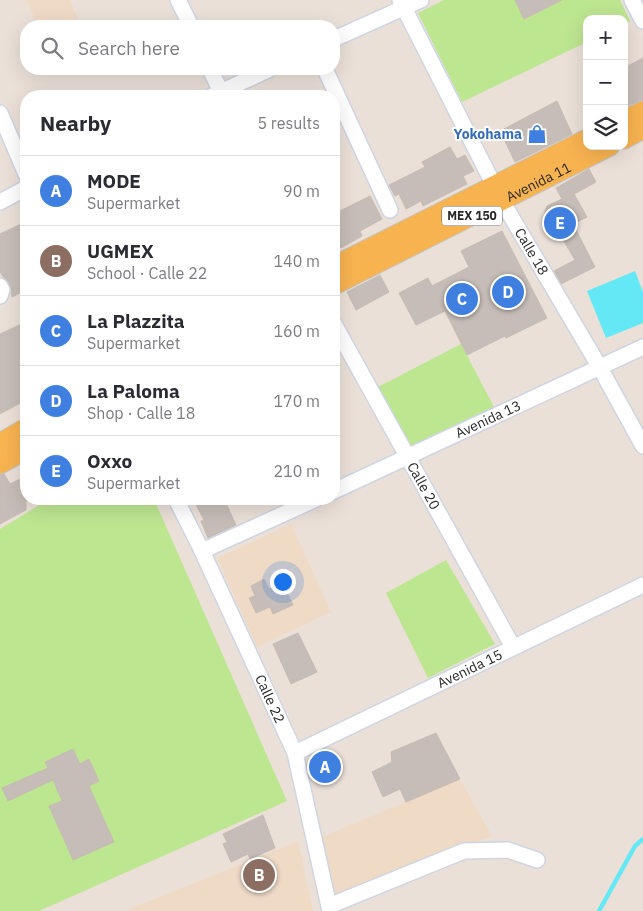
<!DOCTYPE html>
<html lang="en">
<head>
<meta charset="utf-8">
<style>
  body { margin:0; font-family:"IBM Plex Sans",sans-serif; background:#f7f7f7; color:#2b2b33 }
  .controls { position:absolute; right:15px; top:15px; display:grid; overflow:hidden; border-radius:10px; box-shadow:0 5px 20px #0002 }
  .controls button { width:45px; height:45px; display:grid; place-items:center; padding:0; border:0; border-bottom:1px solid #e1e1e2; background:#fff; color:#2b2b33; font:25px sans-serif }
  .you { position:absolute; left:282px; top:581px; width:18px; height:18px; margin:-12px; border:4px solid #fff; border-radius:50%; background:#1a73e8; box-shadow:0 0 0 8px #1a73e833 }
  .badge { display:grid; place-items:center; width:32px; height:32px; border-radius:50%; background:#0f766e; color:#fff; font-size:16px; font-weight:700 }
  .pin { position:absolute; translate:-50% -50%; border:2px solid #fff; box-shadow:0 1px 5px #0006 }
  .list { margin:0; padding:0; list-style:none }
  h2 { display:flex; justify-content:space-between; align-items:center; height:65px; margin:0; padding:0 20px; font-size:21px }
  h2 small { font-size:16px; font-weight:400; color:#7c7c81 }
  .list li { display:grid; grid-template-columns:32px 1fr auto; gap:15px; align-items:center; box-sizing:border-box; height:70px; padding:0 20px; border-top:1px solid #e1e1e2 }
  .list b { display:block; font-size:19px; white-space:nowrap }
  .list p { margin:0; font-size:16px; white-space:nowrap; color:#7c7c81 }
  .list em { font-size:16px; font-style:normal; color:#7c7c81 }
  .icon { flex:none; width:28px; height:28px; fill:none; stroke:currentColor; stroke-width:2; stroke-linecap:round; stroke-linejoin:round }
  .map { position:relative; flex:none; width:643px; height:911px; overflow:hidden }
  .search { position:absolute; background:#fff; box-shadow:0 5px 20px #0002; left:20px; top:20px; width:320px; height:55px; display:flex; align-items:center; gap:12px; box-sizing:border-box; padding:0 18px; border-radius:20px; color:#7c7c81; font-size:19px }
  .panel { position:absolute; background:#fff; box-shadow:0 5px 20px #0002; left:20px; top:90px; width:320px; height:415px; border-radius:20px }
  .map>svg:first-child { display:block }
</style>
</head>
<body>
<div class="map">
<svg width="643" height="911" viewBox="0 0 643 911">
  <rect width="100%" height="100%" fill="#ebe0d8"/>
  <g fill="#efdac6">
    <polygon points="27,0 70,0 81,26 37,26"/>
    <polygon points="291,524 331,612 257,647 217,558"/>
    <polygon points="460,779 492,836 335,896 322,837"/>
    <polygon points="298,841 313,911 128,911 127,910"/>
  </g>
  <g fill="#bde691">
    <polygon points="444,0 515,0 525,19 562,0 620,0 630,21 624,24 624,19 587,19 587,42 462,102 418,13"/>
    <polygon points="461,344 494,407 410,446 378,387"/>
    <polygon points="49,499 154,499 287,801 39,911 0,911 0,529"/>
    <polygon points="446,560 495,644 428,678 386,593"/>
  </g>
  <polygon fill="#64e8f5" points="635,271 643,292 643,323 606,338 587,291"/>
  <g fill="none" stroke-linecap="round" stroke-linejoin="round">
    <polyline stroke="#64e8f5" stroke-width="4.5" points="599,911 635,846 643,839"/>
  </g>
  <g fill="#c6bdb8" stroke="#c7bcb2">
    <polygon points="515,0 562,0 524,19"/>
    <polygon points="643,58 643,100 624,107 624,68"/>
    <polygon points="557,101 572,134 515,162 500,131"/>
    <polygon points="450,147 457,159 465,155 474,171 463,176 467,184 423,206 421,201 406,209 399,194 395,196 389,185 425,167 422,162"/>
    <polygon points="589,169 596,182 574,194 587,217 573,224 595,267 561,284 554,271 575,260 562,238 556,241 544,216 547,206 562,199 556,188"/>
    <polygon points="370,196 382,219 360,231 362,236 341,248 339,245 334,248 334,214"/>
    <polygon points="21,224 26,236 26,282 23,283 26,290 12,297 10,286 0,272 0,234"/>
    <polygon points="502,231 547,318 506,338 505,336 467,355 445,311 416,325 399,293 428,278 432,286 469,267 461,251"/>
    <polygon points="380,275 389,292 356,310 347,292"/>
    <polygon points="26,322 26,400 0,414 0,334"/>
    <polygon points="4,474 10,484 26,476 26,510 0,524 0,475"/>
    <polygon points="193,499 224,499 236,525 208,538 201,521 204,520"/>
    <polygon points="264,579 269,589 282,582 293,605 273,614 270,607 256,613 249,598 255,596 251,586"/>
    <polygon points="298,633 317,672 291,684 273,644"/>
    <polygon points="436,733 460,779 406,802 400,789 383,797 372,772 392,762 391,752"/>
    <polygon points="73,749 80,764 89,759 99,781 89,786 114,842 73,860 49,806 62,801 53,780 8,801 2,788 48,768 45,762"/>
    <polygon points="328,753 337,775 318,784 314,774 319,759"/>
    <polygon points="263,815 275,848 250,859 248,854 231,862 223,844 227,842 223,834"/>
  </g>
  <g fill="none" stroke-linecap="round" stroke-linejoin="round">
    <g stroke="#ced5e2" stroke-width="18">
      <g id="minor">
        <polyline points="178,0 191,26"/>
        <path id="s1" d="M 400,0 L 502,201 L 599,366 L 643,446"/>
        <polyline points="632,0 643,21"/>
        <polyline points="334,39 421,0"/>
        <polyline points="210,69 223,96"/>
        <polyline points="325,69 390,210"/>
        <polyline points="212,96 270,69"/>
        <polyline points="0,113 26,174"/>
        <polyline points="0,202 26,188"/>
        <polyline points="0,286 2,290 0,296"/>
        <path id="s2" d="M 334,324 L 513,647"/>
        <path id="s3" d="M 334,491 L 643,347"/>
        <path id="s4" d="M 176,499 L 202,551 L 295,753 L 330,911"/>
        <polyline points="202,551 316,499"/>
        <path id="s5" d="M 295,753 L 643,585"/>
        <polyline points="329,906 464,851 508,850 537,860"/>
      </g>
    </g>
    <g stroke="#c3c3c3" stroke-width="21">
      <g id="major">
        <polyline points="624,120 643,111"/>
        <polyline points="624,139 643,129"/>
        <polyline points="334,266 587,139"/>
        <path id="s6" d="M 334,285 L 610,146"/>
        <polyline points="0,443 26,428"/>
        <polyline points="0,464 26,450"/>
      </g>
    </g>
    <use href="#minor" stroke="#fff" stroke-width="15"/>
    <use href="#major" stroke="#f8b351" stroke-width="19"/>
  </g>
  <defs>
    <g id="shop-bare" transform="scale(1.5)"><path d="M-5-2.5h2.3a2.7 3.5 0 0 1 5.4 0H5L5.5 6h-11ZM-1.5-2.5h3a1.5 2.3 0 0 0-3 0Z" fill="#3f7fe0" stroke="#fff" stroke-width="2.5" paint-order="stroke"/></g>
  </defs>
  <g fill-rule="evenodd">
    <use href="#shop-bare" x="537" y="134"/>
  </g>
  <g text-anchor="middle" stroke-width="4" stroke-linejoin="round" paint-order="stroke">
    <rect fill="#fff" stroke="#686868" stroke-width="1" x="442" y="206.5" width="60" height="19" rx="4"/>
    <g font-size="12" font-weight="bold" fill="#282828">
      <text x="472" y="220">MEX 150</text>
    </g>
    <g font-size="14" font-weight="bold" fill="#366cbe" stroke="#fff" text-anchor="end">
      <text x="522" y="139">Yokohama</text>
    </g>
    <g font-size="14" fill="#282828" stroke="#fff">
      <text dy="5" stroke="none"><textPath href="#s6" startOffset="229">Avenida 11</textPath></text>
      <text dy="5" stroke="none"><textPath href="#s1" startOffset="284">Calle 18</textPath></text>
      <text dy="5" stroke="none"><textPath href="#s3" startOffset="170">Avenida 13</textPath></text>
      <text dy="5" stroke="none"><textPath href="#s2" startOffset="185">Calle 20</textPath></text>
      <text dy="5" stroke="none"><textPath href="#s5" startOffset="194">Avenida 15</textPath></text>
      <text dy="5" stroke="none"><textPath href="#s4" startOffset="221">Calle 22</textPath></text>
    </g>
  </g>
</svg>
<div class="controls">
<button>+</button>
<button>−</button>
<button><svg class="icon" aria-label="layers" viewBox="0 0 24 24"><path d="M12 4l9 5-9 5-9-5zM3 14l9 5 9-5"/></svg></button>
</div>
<div class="you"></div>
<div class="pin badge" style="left:325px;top:767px;background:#3f7fe0">A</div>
<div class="pin badge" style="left:259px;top:875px;background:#8d6e63">B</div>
<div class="pin badge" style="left:462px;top:299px;background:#3f7fe0">C</div>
<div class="pin badge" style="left:508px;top:292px;background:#3f7fe0">D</div>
<div class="pin badge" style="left:560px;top:223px;background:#3f7fe0">E</div>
<div class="search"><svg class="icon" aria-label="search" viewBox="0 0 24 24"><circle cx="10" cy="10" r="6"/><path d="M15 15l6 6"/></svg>Search here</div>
<section class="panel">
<h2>Nearby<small>5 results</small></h2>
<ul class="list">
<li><span class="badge" style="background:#3f7fe0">A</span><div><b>MODE</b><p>Supermarket</p></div><em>90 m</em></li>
<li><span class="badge" style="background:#8d6e63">B</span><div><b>UGMEX</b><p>School · Calle 22</p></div><em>140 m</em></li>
<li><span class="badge" style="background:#3f7fe0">C</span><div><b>La Plazzita</b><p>Supermarket</p></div><em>160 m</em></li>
<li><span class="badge" style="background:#3f7fe0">D</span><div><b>La Paloma</b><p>Shop · Calle 18</p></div><em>170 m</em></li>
<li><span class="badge" style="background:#3f7fe0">E</span><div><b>Oxxo</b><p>Supermarket</p></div><em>210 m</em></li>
</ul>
</section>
</div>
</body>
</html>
